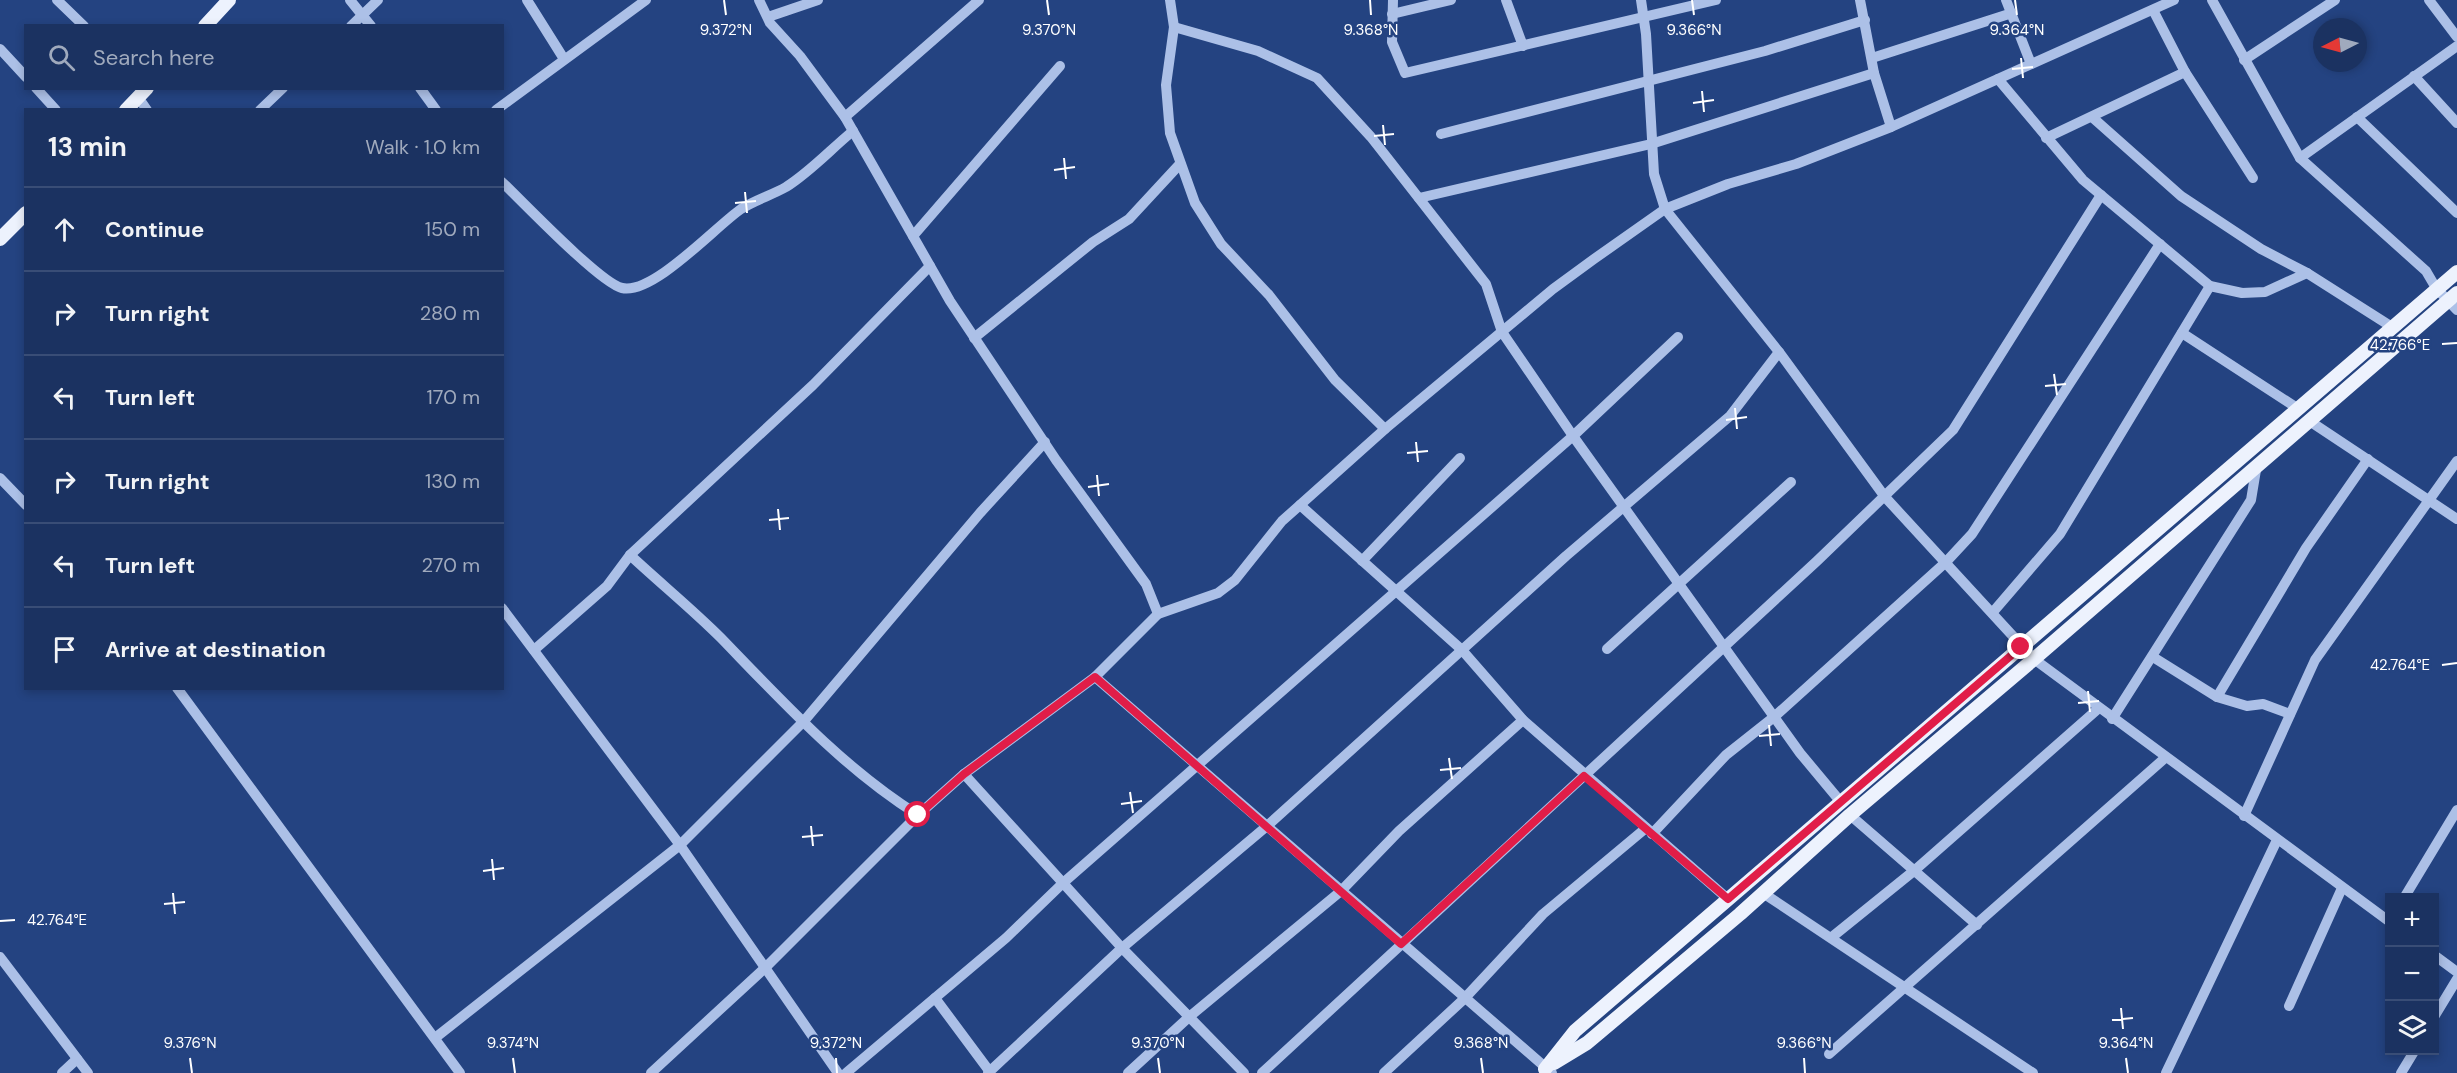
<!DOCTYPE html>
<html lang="en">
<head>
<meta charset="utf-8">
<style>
  body { margin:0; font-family:"DM Sans",sans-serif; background:#283e6a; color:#f1f3f6 }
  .controls { position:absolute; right:18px; bottom:18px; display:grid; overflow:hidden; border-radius:0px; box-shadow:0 3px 9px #0003 }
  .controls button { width:54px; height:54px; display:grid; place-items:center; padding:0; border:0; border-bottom:2px solid #394d76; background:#1b3261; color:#f1f3f6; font:30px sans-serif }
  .compass { position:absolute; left:2313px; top:18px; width:54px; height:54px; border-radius:50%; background:#1b3261; box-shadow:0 3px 9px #0003; rotate:264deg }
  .stop { position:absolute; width:18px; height:18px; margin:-14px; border:4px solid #e11d48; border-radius:50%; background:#fff }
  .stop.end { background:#e11d48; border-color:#fff; box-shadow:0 2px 6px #0008 }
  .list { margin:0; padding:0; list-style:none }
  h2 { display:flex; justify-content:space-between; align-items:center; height:78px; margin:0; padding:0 24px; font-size:26px }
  h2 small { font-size:20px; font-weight:400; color:#a0aabd }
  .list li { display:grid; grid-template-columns:39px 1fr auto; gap:18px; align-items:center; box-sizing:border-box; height:84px; padding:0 24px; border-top:2px solid #394d76 }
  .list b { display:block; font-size:22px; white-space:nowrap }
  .list em { font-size:20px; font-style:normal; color:#a0aabd }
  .icon { flex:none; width:33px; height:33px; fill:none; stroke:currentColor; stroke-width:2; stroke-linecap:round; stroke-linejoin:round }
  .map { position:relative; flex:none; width:2457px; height:1073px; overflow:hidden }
  .search { position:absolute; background:#1b3261; box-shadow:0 3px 9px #0003; left:24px; top:24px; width:480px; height:66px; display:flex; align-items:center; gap:15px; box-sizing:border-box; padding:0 21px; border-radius:0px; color:#a0aabd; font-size:22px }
  .panel { position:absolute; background:#1b3261; box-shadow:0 3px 9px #0003; left:24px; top:108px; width:480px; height:582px; border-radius:0px }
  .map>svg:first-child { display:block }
</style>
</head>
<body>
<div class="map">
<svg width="2457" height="1073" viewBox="0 0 2457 1073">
  <rect width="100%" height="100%" fill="#244381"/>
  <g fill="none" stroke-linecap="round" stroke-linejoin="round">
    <g stroke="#acc0e7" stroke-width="10">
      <polyline points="57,0 84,26"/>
      <polyline points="350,0 371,26"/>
      <polyline points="527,0 564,59"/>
      <polyline points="759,0 770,23 800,56 845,117 950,301 1056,460 1146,584 1158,614"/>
      <polyline points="1170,0 1174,27 1166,85 1170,133 1195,203 1221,244 1269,295 1335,380 1385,429"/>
      <polyline points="1393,0 1392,42 1405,73 1716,0"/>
      <polyline points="1506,0 1523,46"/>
      <polyline points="1641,0 1646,34 1654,174 1665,209 1779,352 1885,497 2034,659 2390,922"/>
      <polyline points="1860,0 1874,73 1891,127"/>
      <polyline points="2006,0 2031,64"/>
      <polyline points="2212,0 2300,158 2426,271 2436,288 2457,310"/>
      <polyline points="2429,0 2457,37"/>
      <polyline points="2153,10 2185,72 2253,178"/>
      <polyline points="1392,14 1451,0"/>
      <polyline points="768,17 818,0"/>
      <polyline points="351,26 378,0"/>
      <polyline points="1174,27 1258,51 1317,78 1371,137 1486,284 1502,332 1573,436 1800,753 1840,801"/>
      <polyline points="0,49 26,77"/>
      <polyline points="1872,58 2009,14"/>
      <polyline points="2244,60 2335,0"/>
      <polyline points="2414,76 2457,123"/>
      <polyline points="1998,79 2083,180 2210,286 2242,293 2265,292 2307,273"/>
      <polyline points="36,88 56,110"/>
      <polyline points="420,88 436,110"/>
      <polyline points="138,97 147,110"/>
      <polyline points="260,110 283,88"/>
      <polyline points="496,110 646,0"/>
      <polyline points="845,117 979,0"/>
      <polyline points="2092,117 2181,196 2261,249 2307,273 2392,327"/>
      <polyline points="2357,117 2457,213"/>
      <polyline points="1441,134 1765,51 1865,20"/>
      <polyline points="2046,138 2185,72"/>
      <polyline points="2300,158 2457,46"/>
      <path d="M 502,182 C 522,201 600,283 622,288 C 653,295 715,227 741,209 C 755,200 772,195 786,187 C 810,172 831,149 853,131"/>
      <polyline points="1419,198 1651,144 1874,73"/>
      <polyline points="913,236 1060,66"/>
      <polyline points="2182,333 2297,408"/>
      <polyline points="974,338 1093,242 1129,219 1179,165"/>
      <polyline points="2308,420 2457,519"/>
      <polyline points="0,478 26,505"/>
      <polyline points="1300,505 1462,650 1523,720 1728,899"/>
      <path d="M 630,555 C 660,583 692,609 721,638 C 782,701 843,768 918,815"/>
      <polyline points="1362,561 1460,458"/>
      <polyline points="502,608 680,845 838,1073"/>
      <polyline points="1993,612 2060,534 2210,286"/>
      <polyline points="1607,649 1791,482"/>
      <polyline points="534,650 607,586 630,555 813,385 930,266"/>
      <polyline points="2153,657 2217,697 2247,706 2263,704 2290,714"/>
      <polyline points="1095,677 1552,1073"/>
      <polyline points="177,688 460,1073"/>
      <polyline points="2217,697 2306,548 2368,459"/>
      <polyline points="2112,719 2251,500 2257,464"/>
      <polyline points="964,774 1122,948 1244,1073"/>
      <polyline points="1850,815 1977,925"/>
      <polyline points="2244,816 2315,660 2457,461"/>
      <polyline points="1652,834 1726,755 1774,717 1946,562 1972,534 2160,244"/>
      <polyline points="1763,893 2033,1073"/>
      <polyline points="2404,898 2457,810"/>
      <polyline points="1832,937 1915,870 2099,708"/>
      <polyline points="2434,955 2457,972"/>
      <polyline points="0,957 88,1073"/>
      <polyline points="935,998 990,1072"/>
      <polyline points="2289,1006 2342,888"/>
      <polyline points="2434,1017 2457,979"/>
      <polyline points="435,1038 680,845 804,721 980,513 1045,442"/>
      <polyline points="1829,1054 2165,758"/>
      <polyline points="62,1073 77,1059"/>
      <polyline points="651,1073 766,967 918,815 964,774 1095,677 1158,614 1218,593 1235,580 1282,521 1300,505 1385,429 1553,289 1594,259 1665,209 1728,184 1796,164 1891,127 2174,0"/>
      <polyline points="846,1073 1006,938 1063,883 1573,436 1678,337"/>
      <polyline points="988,1073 1122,948 1267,826 1566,556 1730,416 1779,352"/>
      <polyline points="1128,1073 1189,1017 1341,891 1399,831 1523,720"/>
      <polyline points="1262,1073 1817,561 1953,430 2101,195"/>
      <polyline points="1384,1073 1464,999 1543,914 1646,828"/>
      <polyline points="2166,1073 2277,840"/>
      <polyline points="2401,1073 2415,1050"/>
    </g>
    <g stroke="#edf2fd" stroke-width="14">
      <polyline points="205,26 229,0"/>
      <polyline points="126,110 147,88"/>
      <polyline points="0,239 26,213"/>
      <polyline points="1554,1063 1587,1043 1740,914 1850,815 2034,659 2457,293"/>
      <polyline points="1545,1069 1575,1031 2457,272"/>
    </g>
  </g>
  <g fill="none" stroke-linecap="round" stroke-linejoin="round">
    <polyline stroke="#e11d48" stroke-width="8" points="918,815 964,774 1095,677 1401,944 1584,776 1728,899 2021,647"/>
  </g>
  <path fill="none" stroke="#fff" stroke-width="2" d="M 724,0 L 726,15M 1047,0 L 1049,15M 1370,0 L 1371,15M 1692,0 L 1694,15M 2015,0 L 2017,15M 2021,58 L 2023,78M 2012,69 L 2033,67M 1702,91 L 1704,112M 1693,103 L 1714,100M 1383,125 L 1385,145M 1374,136 L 1394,134M 1064,158 L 1066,179M 1054,170 L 1075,167M 745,192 L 747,213M 735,203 L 756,201M 2442,344 L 2457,343M 2054,374 L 2057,395M 2045,386 L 2066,384M 1735,408 L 1737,429M 1726,420 L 1747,417M 1416,442 L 1418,462M 1407,453 L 1428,451M 1097,475 L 1099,496M 1088,487 L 1109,484M 778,509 L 780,530M 769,520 L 789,518M 2442,665 L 2457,663M 2088,691 L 2090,712M 2078,703 L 2099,701M 1769,725 L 1771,746M 1759,736 L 1780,734M 1449,758 L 1452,779M 1440,770 L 1461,768M 1130,792 L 1133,813M 1121,804 L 1142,801M 811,826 L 813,846M 802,837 L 823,835M 492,859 L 494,880M 483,871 L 504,868M 173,893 L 175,914M 164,904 L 185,902M 0,921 L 15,920M 2121,1008 L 2123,1029M 2112,1020 L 2133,1018M 190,1058 L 192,1073M 513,1058 L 515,1073M 836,1058 L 837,1073M 1158,1058 L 1160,1073M 1481,1058 L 1483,1073M 1804,1058 L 1805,1073M 2126,1058 L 2128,1073"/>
  <g font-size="15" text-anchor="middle" fill="#fff" stroke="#244381" stroke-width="5" stroke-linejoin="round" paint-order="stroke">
    <text x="726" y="35">9.372°N</text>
    <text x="1049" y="35">9.370°N</text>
    <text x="1371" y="35">9.368°N</text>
    <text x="1694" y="35">9.366°N</text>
    <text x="2017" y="35">9.364°N</text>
    <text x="2400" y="350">42.766°E</text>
    <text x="2400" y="670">42.764°E</text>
    <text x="57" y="925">42.764°E</text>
    <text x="190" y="1048">9.376°N</text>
    <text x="513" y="1048">9.374°N</text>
    <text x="836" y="1048">9.372°N</text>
    <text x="1158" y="1048">9.370°N</text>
    <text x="1481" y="1048">9.368°N</text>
    <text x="1804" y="1048">9.366°N</text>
    <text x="2126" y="1048">9.364°N</text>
  </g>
</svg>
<div class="controls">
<button>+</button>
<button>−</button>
<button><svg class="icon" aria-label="layers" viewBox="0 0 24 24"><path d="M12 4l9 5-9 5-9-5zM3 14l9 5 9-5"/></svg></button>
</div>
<svg class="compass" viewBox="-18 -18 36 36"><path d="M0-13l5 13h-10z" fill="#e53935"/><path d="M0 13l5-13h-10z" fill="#a0aabd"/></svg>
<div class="stop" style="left:918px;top:815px"></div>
<div class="stop end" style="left:2021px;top:647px"></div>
<div class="search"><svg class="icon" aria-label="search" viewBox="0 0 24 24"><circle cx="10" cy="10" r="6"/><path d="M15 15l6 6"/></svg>Search here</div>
<section class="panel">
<h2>13 min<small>Walk · 1.0 km</small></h2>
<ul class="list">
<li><svg class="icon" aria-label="ahead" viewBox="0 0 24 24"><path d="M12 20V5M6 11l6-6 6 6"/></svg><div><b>Continue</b></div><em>150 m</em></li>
<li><svg class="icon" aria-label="right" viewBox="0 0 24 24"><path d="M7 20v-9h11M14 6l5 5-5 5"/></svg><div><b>Turn right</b></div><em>280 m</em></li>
<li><svg class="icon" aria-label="left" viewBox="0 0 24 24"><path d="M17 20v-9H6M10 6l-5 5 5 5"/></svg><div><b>Turn left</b></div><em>170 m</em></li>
<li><svg class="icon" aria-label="right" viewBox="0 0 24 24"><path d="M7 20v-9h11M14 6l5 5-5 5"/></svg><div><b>Turn right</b></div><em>130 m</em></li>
<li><svg class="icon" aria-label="left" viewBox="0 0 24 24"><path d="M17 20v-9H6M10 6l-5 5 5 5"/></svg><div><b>Turn left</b></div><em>270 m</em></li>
<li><svg class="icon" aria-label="arrive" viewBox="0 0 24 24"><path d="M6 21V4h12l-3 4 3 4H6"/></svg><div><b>Arrive at destination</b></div></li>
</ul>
</section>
</div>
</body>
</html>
